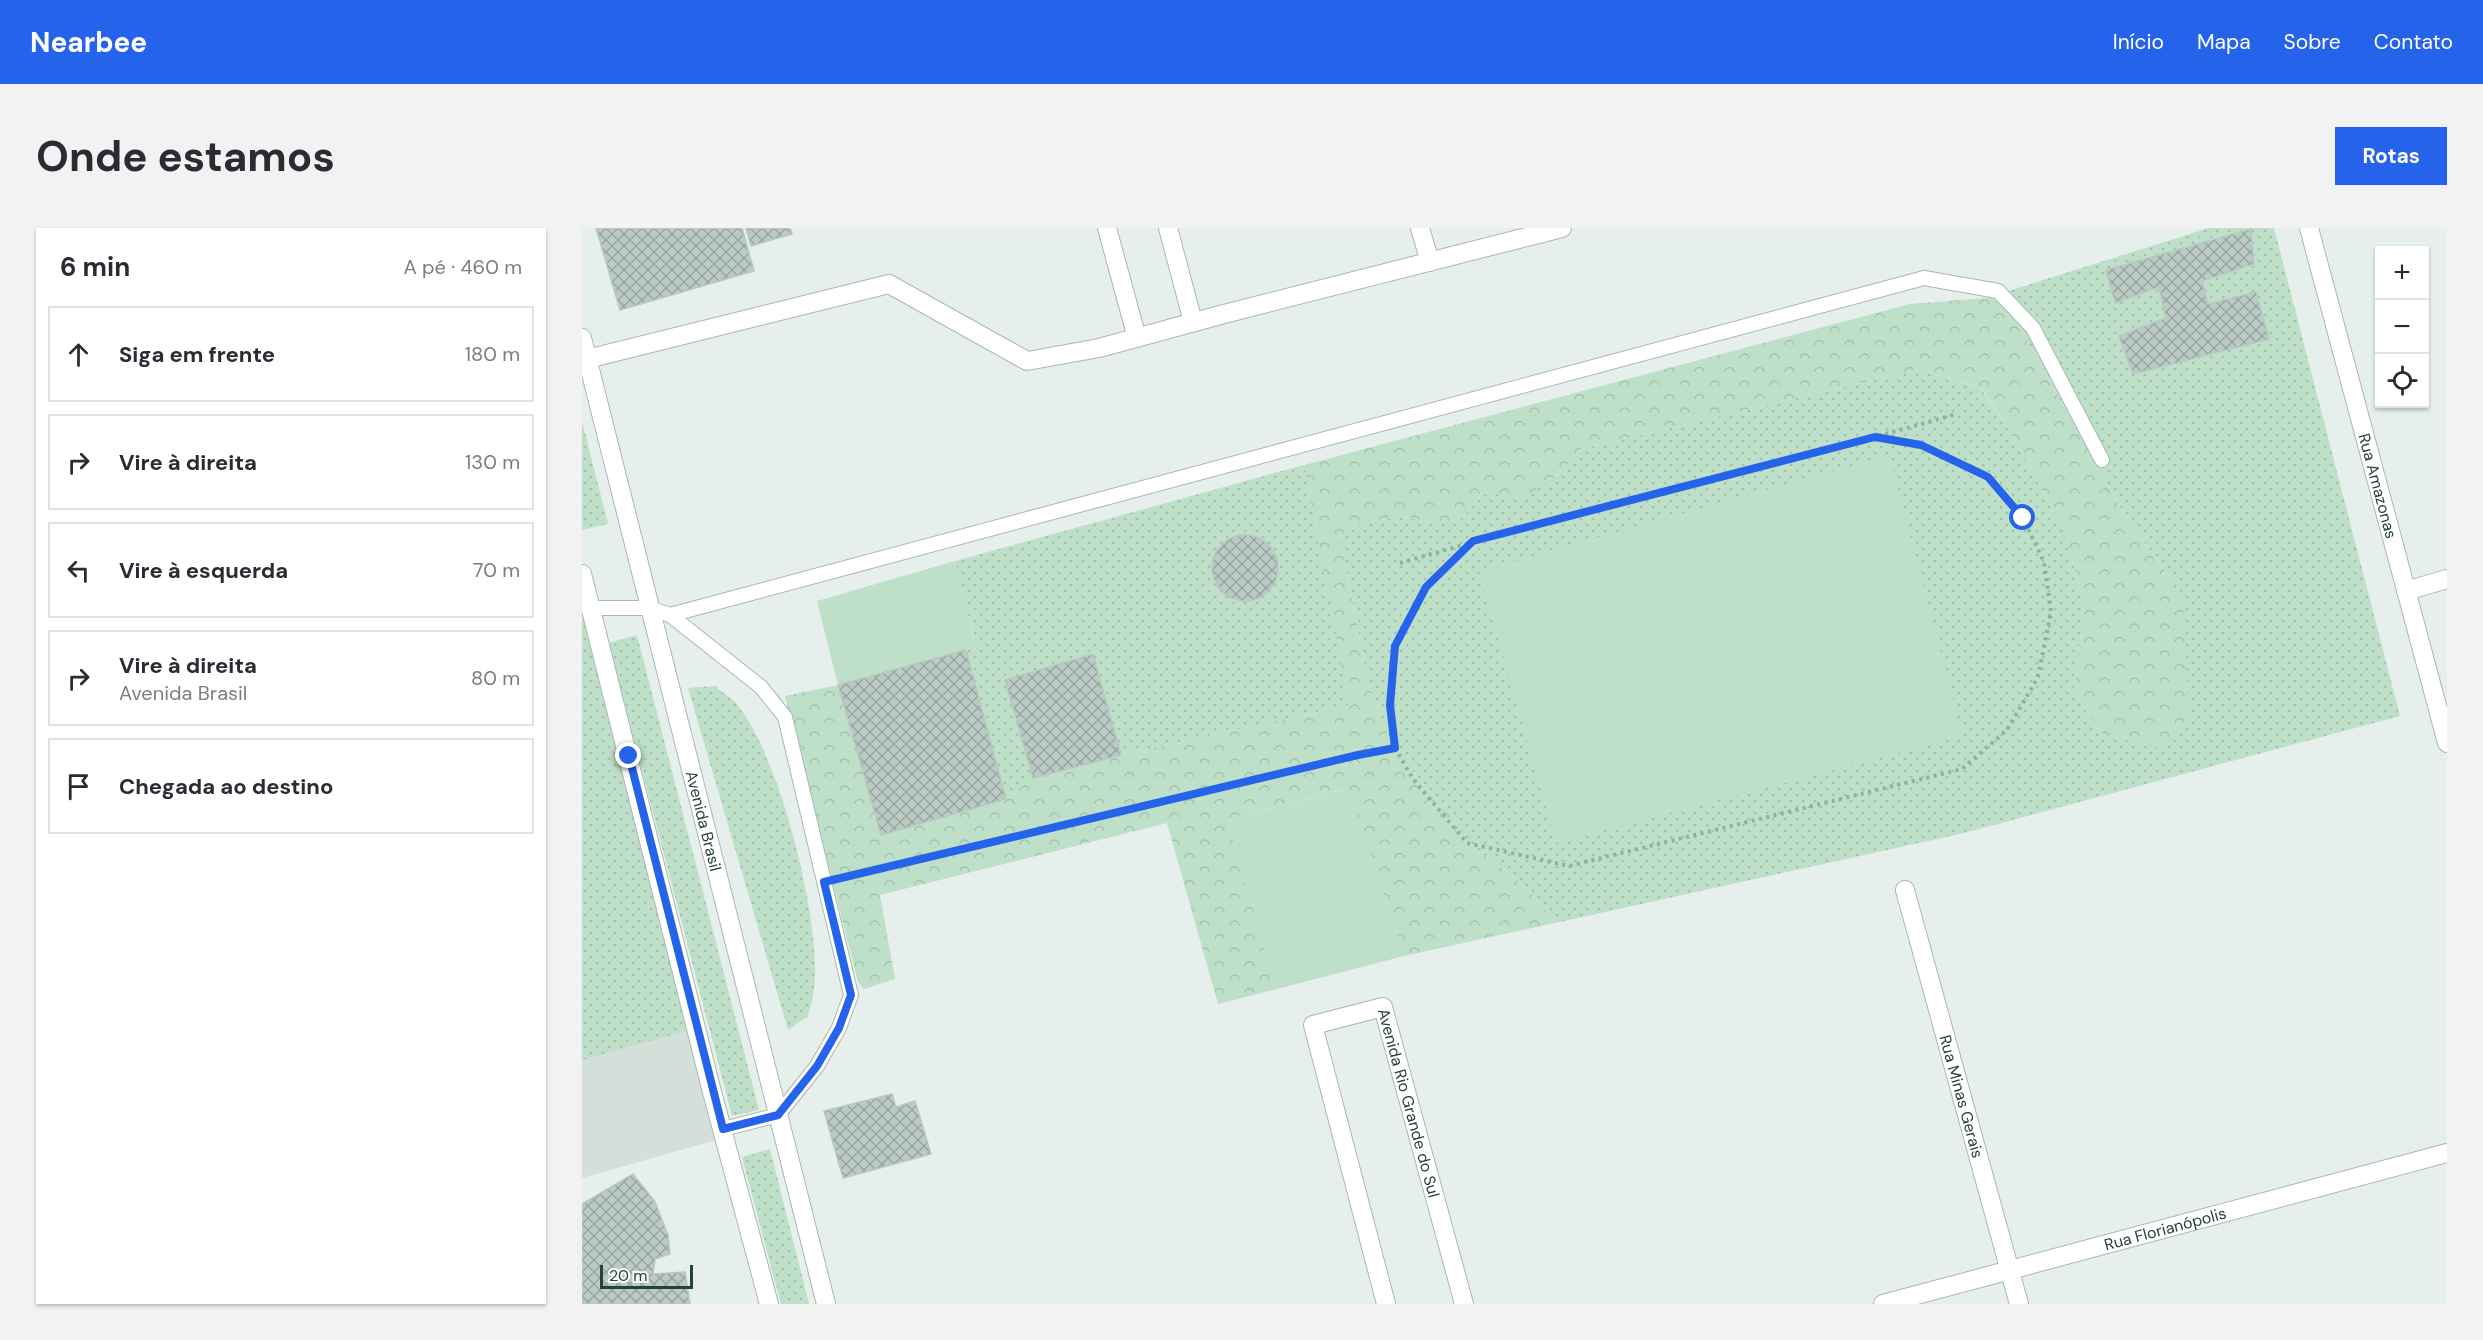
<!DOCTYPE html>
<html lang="pt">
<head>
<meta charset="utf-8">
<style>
  body { margin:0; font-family:"DM Sans",sans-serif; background:#f2f2f3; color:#2b2b33 }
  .controls { position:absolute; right:18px; top:18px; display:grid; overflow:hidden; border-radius:0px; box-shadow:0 2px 4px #0004 }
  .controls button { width:54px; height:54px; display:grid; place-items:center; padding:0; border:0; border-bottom:2px solid #e1e1e2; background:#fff; color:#2b2b33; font:30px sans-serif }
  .scale { position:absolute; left:18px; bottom:15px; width:93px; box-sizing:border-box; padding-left:6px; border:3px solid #24423a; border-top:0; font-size:16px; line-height:21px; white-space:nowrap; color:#24423a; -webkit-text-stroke:4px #f7fbf9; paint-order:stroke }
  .stop { position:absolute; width:18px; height:18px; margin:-14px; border:4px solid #2563eb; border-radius:50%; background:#fff }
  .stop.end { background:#2563eb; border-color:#fff; box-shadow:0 2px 6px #0008 }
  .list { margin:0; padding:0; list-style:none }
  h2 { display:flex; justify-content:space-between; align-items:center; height:78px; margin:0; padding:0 24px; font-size:26px }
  h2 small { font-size:20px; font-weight:400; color:#7c7c81 }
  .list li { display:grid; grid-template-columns:39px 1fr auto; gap:18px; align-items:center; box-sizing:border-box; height:96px; margin:0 12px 12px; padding:0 12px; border:2px solid #e1e1e2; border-radius:0px }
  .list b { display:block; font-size:22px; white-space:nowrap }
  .list p { margin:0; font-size:20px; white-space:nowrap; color:#7c7c81 }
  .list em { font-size:20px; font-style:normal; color:#7c7c81 }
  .icon { flex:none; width:33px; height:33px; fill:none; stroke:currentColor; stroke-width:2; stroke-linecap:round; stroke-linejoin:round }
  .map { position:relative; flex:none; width:1865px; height:1076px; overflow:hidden; border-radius:0px }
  header { display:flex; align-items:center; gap:36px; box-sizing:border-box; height:84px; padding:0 30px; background:#2563eb; color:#fff }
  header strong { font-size:28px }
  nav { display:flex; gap:33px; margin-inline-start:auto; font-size:21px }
  .intro { display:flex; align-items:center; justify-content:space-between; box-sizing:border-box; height:144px; padding:0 36px }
  h1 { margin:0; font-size:42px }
  .button { padding:15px 27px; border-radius:0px; background:#2563eb; color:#fff; font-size:21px; font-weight:700 }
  main { display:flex; gap:36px; padding:0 36px }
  aside { flex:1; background:#fff; border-radius:0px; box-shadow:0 2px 4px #0004 }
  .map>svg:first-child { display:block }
</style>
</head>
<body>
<header>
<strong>Nearbee</strong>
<nav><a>Início</a><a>Mapa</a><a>Sobre</a><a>Contato</a></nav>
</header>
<div class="intro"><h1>Onde estamos</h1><a class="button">Rotas</a></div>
<main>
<aside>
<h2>6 min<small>A pé · 460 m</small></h2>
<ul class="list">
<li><svg class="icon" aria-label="ahead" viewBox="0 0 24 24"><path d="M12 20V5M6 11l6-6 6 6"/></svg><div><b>Siga em frente</b></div><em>180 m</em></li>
<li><svg class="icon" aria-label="right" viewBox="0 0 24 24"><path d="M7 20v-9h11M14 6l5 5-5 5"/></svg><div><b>Vire à direita</b></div><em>130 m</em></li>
<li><svg class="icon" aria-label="left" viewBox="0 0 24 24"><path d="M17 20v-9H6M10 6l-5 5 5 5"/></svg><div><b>Vire à esquerda</b></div><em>70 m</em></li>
<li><svg class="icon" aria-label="right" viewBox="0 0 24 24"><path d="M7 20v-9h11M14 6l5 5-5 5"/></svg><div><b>Vire à direita</b><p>Avenida Brasil</p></div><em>80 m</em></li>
<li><svg class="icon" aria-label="arrive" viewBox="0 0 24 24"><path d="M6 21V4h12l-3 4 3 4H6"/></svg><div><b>Chegada ao destino</b></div></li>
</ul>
</aside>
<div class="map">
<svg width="1865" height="1076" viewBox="0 0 1865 1076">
  <defs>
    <pattern id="green-dots" width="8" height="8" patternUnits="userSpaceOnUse" patternTransform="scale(1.5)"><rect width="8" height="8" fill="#bfe0c8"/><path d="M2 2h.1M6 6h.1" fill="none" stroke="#a4c1ad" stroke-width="1.8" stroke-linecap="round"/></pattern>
    <pattern id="forest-crowns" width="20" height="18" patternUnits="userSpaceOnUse" patternTransform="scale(1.5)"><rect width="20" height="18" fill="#bfe0c8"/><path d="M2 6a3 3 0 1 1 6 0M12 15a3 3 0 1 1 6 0" fill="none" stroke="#a4c1ad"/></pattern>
    <pattern id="building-cross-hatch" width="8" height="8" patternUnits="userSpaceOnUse" patternTransform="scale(1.5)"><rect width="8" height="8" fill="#bbcac4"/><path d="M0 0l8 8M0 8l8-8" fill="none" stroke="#98a6a0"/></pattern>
  </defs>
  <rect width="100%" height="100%" fill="#e6efeb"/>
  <polygon fill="#d4dfda" points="0,348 138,911 0,950"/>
  <g fill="url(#green-dots)">
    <polygon points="1627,0 1692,0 1818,488 1378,606 973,695 953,669 931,648 885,615 865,579 845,561 810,517 787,460 758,308 781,295 821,288 853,296 879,291 900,267 974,248 999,221 1338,141 1399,161 1426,200 1483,303 1502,379 1492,465 1521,507 1600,366 1545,291 1439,102 1404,70"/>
    <polygon points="0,193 26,296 0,302"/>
    <polygon points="722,237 768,477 539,527 451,550 424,571 384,422 394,419 373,333"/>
    <polygon points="0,382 107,802 0,832"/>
    <polygon points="55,407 177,882 150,888 27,415"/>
    <path d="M 133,458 C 138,463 145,467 151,472 C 196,518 241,698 232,761 C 231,770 228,779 226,788 L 206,802 L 106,460 Z"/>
    <polygon points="188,921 227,1076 199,1076 160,929"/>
  </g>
  <path fill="url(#forest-crowns)" d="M 1404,70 L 1439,102 L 1545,291 L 1600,366 L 1607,494 L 1579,520 L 1521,507 L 1492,465 L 1502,379 L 1483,303 L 1426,200 L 1400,161 L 1338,141 L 999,221 C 975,248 962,262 926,273 L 914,266 L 900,267 L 879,291 L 853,296 L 821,288 L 781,295 L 758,308 L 787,460 L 810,517 L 845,561 L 865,579 L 885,615 L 931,648 L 953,669 L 973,695 L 822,728 L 766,560 L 645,592 L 695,761 L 636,776 L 585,595 L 298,667 L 313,751 L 282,761 L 276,754 L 203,468 L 256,457 L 299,607 L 424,571 L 451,550 L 539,527 L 767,477 L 722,237 L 1328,76 Z"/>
  <g fill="#bfe0c8">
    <polygon points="1307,227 1381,508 974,615 897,343"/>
    <polygon points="373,333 394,420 256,457 235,373"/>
    <polygon points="767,560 822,728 695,761 645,592"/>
  </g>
  <g fill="url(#building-cross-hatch)" stroke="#b8c9c2" stroke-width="1.5">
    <polygon points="14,0 160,0 172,43 38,82"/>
    <polygon points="164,0 208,0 210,6 169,18"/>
    <polygon points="1669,1 1672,36 1620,53 1626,76 1674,64 1687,111 1551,146 1537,108 1584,90 1577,59 1533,75 1524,42"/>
    <circle cx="663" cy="340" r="33"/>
    <polygon points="384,422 424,571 299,607 256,457"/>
    <polygon points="511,426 539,527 451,550 423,452"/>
    <polygon points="310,866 314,879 333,873 349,926 261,950 242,883"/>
    <polygon points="51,946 73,974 86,1007 88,1026 73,1031 71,1046 103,1044 108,1076 0,1076 0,976"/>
  </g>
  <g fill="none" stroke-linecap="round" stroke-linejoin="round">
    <g stroke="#a8b8b2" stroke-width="16">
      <g id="service">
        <polyline points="8,380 67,380 88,387 179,459 203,489 269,767 257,800 235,838 196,887 141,901"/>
        <polyline points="88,387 1342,50 1416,63 1451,100 1520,232"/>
      </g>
    </g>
    <g stroke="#a8b8b2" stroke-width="20">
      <g id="minor">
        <polyline points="525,0 555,110"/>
        <polyline points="586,0 611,94"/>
        <polyline points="838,0 848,34"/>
        <path id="s1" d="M 1727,0 L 1865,515"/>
        <polyline points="5,131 307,56 445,133 517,120 642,86 980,0"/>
        <polyline points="1824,363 1865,351"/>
        <path id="s2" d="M 1323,662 L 1437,1076"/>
        <path id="s3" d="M 804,1076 L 731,797 L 801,779 L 882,1076"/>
        <path id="s4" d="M 1301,1076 L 1865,925"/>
      </g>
    </g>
    <g stroke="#a8b8b2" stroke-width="20">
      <g id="tertiary">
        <path id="s5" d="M 0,110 L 244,1076"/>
        <polyline points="0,346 130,864 187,1076"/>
      </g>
    </g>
    <g stroke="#86b3a5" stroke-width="4" stroke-dasharray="3 4.5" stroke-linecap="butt">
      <polyline points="1296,208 1375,186"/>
      <polygon points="1293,209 1339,217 1406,249 1441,290 1462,334 1469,384 1456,449 1425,502 1380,541 987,638 885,615 831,551 813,520 808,477 813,418 844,359 891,313"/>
      <polyline points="818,335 891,314"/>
      <polyline points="263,649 776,527 813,520"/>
    </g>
    <use href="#service" stroke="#fff" stroke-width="14"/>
    <use href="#minor" stroke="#fff" stroke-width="18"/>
    <use href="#tertiary" stroke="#fff" stroke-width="18"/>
  </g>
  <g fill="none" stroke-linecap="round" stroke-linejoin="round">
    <polyline stroke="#2563eb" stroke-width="8" points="47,528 141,901 196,887 235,838 257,800 269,767 242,654 776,527 813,520 808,477 813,418 844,359 891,313 1293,209 1339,217 1406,249 1441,290"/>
  </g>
  <g text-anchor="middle" stroke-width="6" stroke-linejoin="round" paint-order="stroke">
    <g font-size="16" fill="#24423a" stroke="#f7fbf9">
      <text dy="6" stroke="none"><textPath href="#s1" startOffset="267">Rua Amazonas</textPath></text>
      <text dy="6" stroke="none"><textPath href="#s5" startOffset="498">Avenida Brasil</textPath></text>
      <text dy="6" stroke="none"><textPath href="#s2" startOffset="214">Rua Minas Gerais</textPath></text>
      <text dy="6" stroke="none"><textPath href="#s3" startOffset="460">Avenida Rio Grande do Sul</textPath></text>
      <text dy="6" stroke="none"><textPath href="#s4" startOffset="292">Rua Florianópolis</textPath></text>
    </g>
  </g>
</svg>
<div class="controls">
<button>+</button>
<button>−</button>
<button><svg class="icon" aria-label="locate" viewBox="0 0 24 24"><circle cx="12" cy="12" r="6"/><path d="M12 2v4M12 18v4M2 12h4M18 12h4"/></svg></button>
</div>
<div class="scale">20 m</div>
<div class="stop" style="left:1441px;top:290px"></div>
<div class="stop end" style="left:47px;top:528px"></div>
</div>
</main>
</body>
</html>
